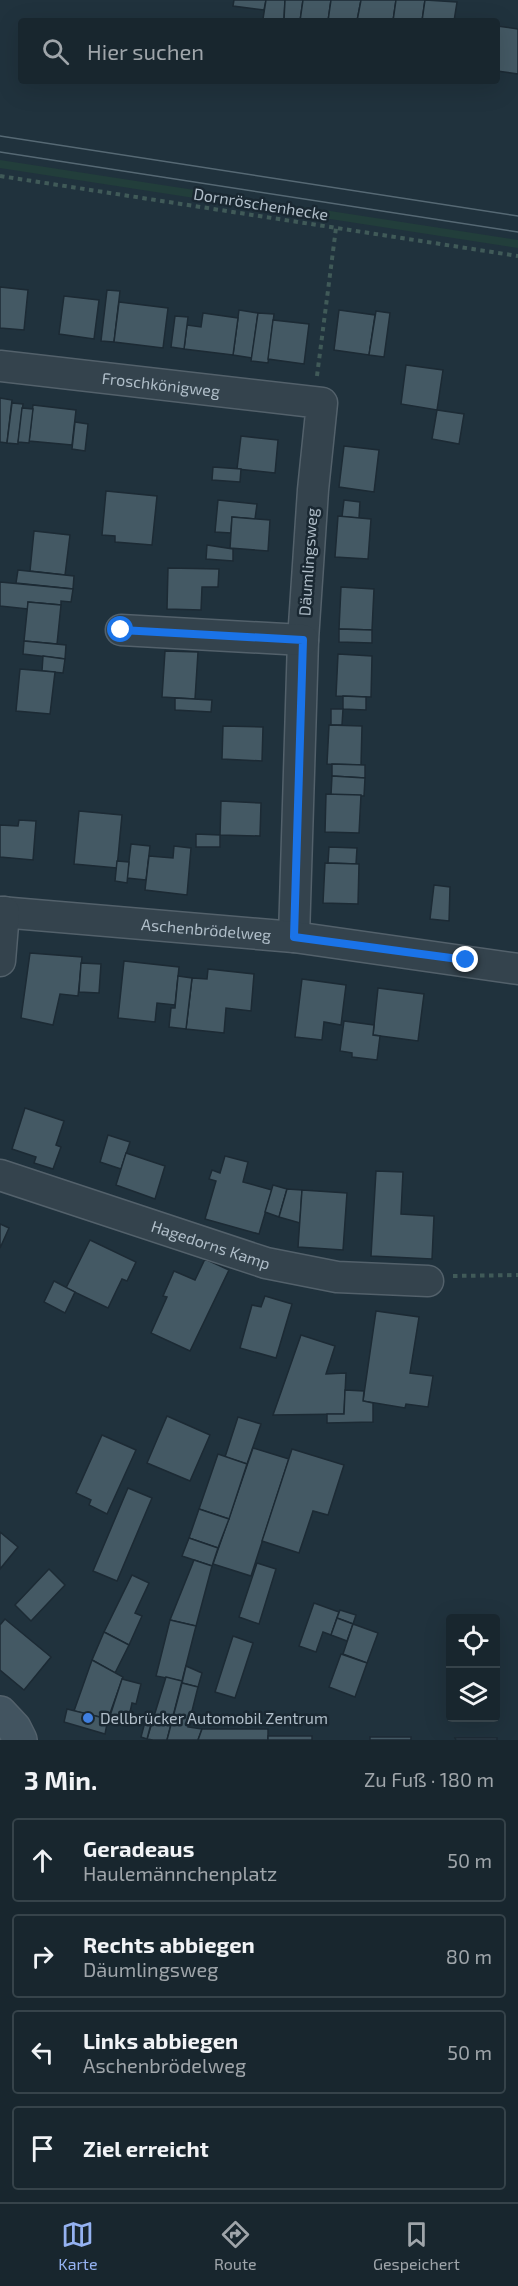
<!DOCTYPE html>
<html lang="de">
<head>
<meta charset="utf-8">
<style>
  body { margin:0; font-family:"Exo 2",sans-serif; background:#25323a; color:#f1f3f6 }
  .controls { position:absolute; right:18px; bottom:18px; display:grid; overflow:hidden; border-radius:6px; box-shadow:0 6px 24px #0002 }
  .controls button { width:54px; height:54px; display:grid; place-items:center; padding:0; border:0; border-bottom:2px solid #36434a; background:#18262e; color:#f1f3f6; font:30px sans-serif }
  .stop { position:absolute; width:18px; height:18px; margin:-14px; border:4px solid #1a73e8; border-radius:50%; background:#fff }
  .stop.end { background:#1a73e8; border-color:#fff; box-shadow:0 2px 6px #0008 }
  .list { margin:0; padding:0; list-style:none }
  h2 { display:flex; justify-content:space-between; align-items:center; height:78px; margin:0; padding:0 24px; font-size:26px }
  h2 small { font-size:20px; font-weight:400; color:#9fa5aa }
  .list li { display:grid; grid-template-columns:39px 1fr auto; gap:18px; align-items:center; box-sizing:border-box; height:84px; margin:0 12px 12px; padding:0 12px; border:2px solid #36434a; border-radius:6px }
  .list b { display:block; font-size:22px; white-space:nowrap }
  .list p { margin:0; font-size:20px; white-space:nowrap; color:#9fa5aa }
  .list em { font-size:20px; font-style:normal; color:#9fa5aa }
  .icon { flex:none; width:33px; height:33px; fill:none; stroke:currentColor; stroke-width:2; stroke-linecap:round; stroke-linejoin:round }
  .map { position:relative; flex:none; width:518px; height:1740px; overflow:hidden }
  .search { position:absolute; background:#18262e; box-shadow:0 6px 24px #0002; left:18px; right:18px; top:18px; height:66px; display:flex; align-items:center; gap:15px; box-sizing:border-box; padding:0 21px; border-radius:6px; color:#9fa5aa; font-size:22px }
  .sheet { height:462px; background:#18262e }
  nav { display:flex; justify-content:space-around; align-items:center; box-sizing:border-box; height:84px; border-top:2px solid #36434a; background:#18262e; font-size:16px; color:#9fa5aa }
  nav a { display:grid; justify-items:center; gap:3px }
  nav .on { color:#95b2f1 }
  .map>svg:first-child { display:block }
</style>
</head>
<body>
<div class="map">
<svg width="518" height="1740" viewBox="0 0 518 1740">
  <rect width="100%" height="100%" fill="#20323d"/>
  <polygon fill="#223e3b" points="0,160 518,240 518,248 0,168"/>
  <g fill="#445964" stroke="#1c2a34" stroke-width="1.5">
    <polygon points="234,0 266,0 264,10 233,6"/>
    <polygon points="266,0 285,0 284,20 263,19"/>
    <polygon points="285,0 303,0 300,21 284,20"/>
    <polygon points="303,0 331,0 328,21 300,21"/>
    <polygon points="331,0 361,0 357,21 328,21"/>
    <polygon points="361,0 396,0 393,21 357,21"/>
    <polygon points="396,0 425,0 422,21 393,21"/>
    <polygon points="425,0 457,2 454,21 422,21"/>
    <polygon points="497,26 518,29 518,74 497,71"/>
    <polygon points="0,287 28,290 24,330 0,328"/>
    <polygon points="107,290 120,291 114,342 101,341"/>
    <polygon points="64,296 99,300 94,339 59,334"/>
    <polygon points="119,302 168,308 163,348 114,342"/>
    <polygon points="239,310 258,313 252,358 233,355"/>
    <polygon points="339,310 375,315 369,355 334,350"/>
    <polygon points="376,311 390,313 384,357 369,355"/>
    <polygon points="203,313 238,318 233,355 184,349 187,325 201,327"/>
    <polygon points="258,313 274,314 268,363 251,361"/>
    <polygon points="175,316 188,317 184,349 171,347"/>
    <polygon points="273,320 309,324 304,364 268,359"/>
    <polygon points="406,365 443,370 437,410 401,404"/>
    <polygon points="0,398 12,400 7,443 0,442"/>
    <polygon points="12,403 23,404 18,444 7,443"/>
    <polygon points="33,405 76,410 72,445 29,441"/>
    <polygon points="22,408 33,409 29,443 18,442"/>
    <polygon points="437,410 464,414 459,444 432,439"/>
    <polygon points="75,422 88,424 85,451 72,449"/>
    <polygon points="241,436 278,440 275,473 237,469"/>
    <polygon points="344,446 379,450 374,492 339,487"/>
    <polygon points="213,467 241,469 240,482 212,480"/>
    <polygon points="106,491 157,496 152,545 115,542 115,536 102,535"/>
    <polygon points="218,500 257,504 255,519 232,517 231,533 215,532"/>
    <polygon points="344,500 360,502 359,518 342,517"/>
    <polygon points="338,516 371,519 368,559 335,557"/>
    <polygon points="232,517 270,520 268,551 230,548"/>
    <polygon points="34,531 70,535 65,575 30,571"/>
    <polygon points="207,545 233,549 233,561 206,559"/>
    <polygon points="168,568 219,569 218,587 202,587 201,610 167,609"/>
    <polygon points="18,570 74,576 73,589 16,583"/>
    <polygon points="0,582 73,589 71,602 61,601 61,605 28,602 28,609 0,606"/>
    <polygon points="341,587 374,589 372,630 339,629"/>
    <polygon points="28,602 61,605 57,644 24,641"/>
    <polygon points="339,629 372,630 372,643 339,642"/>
    <polygon points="24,641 66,645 65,659 23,654"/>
    <polygon points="165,651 198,652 195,699 162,697"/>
    <polygon points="338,654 372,656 371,697 336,696"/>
    <polygon points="43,656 65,659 63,673 42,671"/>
    <polygon points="20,669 55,672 50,714 16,711"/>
    <polygon points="343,696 366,697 366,710 343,709"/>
    <polygon points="175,698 212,700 211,712 175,710"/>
    <polygon points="331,709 343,709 342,725 331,725"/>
    <polygon points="329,725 362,726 361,765 327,764"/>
    <polygon points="223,726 263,727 262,761 222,759"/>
    <polygon points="332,764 365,765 365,778 332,776"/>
    <polygon points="332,776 365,778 364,796 331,795"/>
    <polygon points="326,794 361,795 359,833 325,832"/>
    <polygon points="221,801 261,803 260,836 220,835"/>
    <polygon points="79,811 122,815 117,868 74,864"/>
    <polygon points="19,820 36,821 33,860 0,857 0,825 18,826"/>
    <polygon points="196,834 220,835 220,847 196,847"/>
    <polygon points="131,844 150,846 146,880 127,878"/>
    <polygon points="174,846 191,848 187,895 145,890 149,856 173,858"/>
    <polygon points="329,847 357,848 356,864 328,863"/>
    <polygon points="117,861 129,862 127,883 115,881"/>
    <polygon points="325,863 359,864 358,904 323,903"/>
    <polygon points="434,885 450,887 449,921 430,919"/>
    <polygon points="30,953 82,957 78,996 60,994 53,1025 21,1018"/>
    <polygon points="124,961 179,967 175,1005 157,1003 155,1022 118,1018"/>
    <polygon points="81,963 101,964 99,993 79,992"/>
    <polygon points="208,969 254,974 251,1011 226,1008 224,1033 186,1029 192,978 207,979"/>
    <polygon points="178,976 192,978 186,1029 169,1027 171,1008 175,1008"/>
    <polygon points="302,979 346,985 341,1025 324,1022 322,1040 295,1037"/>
    <polygon points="378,988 424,994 418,1041 373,1035"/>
    <polygon points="344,1021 374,1025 373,1035 380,1036 377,1060 352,1057 352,1053 340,1051"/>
    <polygon points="25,1108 64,1121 56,1145 61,1147 53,1169 34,1163 36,1157 12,1149"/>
    <polygon points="108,1135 130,1142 121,1169 100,1162"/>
    <polygon points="126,1153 165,1166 155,1199 116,1185"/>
    <polygon points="225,1156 248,1162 243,1182 272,1190 259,1234 205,1219 216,1181 209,1179 212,1170 220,1173"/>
    <polygon points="376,1171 403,1172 401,1214 434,1216 432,1259 371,1256"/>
    <polygon points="273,1185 287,1189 279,1217 265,1212"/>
    <polygon points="287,1189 302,1190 300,1223 279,1217"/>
    <polygon points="302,1190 347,1193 343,1250 298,1247"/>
    <polygon points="0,1224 9,1228 0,1248"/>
    <polygon points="90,1240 136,1262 127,1281 122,1279 108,1308 66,1288"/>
    <polygon points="205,1259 229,1270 190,1351 151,1333 167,1297 163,1296 174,1271 195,1280"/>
    <polygon points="54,1281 75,1292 65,1313 44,1302"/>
    <polygon points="265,1296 292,1304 276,1358 240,1348 252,1305 261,1307"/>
    <polygon points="376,1311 419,1317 410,1373 433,1376 428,1407 406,1404 405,1408 363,1401"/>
    <polygon points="301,1335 335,1346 326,1374 346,1373 344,1414 273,1415"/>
    <polygon points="345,1390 364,1391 363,1401 373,1403 373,1422 327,1423 327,1414 344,1414"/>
    <polygon points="167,1416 210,1435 190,1481 147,1463"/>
    <polygon points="238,1417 261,1424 247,1464 225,1457"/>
    <polygon points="102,1435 136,1450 107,1514 89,1505 91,1500 76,1493"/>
    <polygon points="253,1448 289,1459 251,1576 213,1564"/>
    <polygon points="292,1449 344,1465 328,1515 313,1511 299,1553 262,1541"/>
    <polygon points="218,1454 247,1464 229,1519 199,1509"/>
    <polygon points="128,1488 152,1498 117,1581 93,1571"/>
    <polygon points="199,1509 229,1519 218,1548 189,1538"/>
    <polygon points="0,1532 18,1547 0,1569"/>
    <polygon points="189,1538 218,1548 212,1566 182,1556"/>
    <polygon points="194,1560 212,1566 196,1626 170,1620"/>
    <polygon points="257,1563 276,1569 259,1624 239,1617"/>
    <polygon points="49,1569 65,1585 31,1621 15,1605"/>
    <polygon points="132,1575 149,1583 135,1613 142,1616 129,1645 104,1632"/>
    <polygon points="314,1603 339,1612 331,1635 323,1632 316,1652 299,1646"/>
    <polygon points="340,1610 356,1615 353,1624 337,1618"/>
    <polygon points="337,1618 353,1624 347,1641 331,1635"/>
    <polygon points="5,1619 51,1657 24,1690 0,1670 0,1625"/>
    <polygon points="170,1620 196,1626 182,1681 156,1676"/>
    <polygon points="353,1624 378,1633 367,1663 343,1654"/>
    <polygon points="104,1632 129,1645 115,1673 92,1660"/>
    <polygon points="233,1636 253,1643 235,1698 215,1692"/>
    <polygon points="341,1654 367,1663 355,1697 329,1687"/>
    <polygon points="92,1660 123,1677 108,1719 74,1711"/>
    <polygon points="186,1666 202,1673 198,1687 182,1683"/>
    <polygon points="166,1677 182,1681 167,1740 153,1740 147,1739"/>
    <polygon points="122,1679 141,1684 136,1704 132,1703 127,1726 108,1722"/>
    <polygon points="182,1683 198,1687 188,1727 202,1729 198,1740 167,1740"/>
    <polygon points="67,1709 108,1719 105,1734 64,1722"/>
    <polygon points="146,1718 152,1720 147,1739 141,1737"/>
    <polygon points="202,1729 268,1729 268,1740 198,1740"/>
    <rect x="268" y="1736" width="44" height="4"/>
    <rect x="370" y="1737" width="41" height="3"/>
    <polygon points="455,1738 497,1738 497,1740 456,1740"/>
  </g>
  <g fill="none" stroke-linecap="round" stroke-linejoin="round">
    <g stroke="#53616b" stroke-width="33">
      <g id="street">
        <path id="s1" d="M 0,366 L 322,403 L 313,490 L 303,640 L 294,937"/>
        <polyline points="121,630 303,640"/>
        <path id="s2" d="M 0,912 L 294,937 L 518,969"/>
        <polyline points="0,961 4,912"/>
        <path id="s3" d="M 0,1175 L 266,1263 L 337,1277 L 428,1281"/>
      </g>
    </g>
    <g stroke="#53616b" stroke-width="36">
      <polyline id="secondary" points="0,1713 14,1728 20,1740"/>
    </g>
    <g stroke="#405a58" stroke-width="4" stroke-dasharray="4.5 4.5" stroke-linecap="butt">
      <polyline points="0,176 518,256"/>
      <polyline points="317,376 336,228"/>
      <polyline points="453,1276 518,1275"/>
    </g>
    <use href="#street" stroke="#34434d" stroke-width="30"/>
    <use href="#secondary" stroke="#425460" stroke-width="33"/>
    <g stroke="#566974" stroke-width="1.5">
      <polyline points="0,136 518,216"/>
      <polyline points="0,152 518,232"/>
    </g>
  </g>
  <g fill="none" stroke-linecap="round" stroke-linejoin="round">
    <polyline stroke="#1a73e8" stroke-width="8" points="121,630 303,640 294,937 466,960"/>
  </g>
  <circle fill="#3f7fe0" stroke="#1a2832" stroke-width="2" cx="88" cy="1718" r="6"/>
  <g text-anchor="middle" stroke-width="5" stroke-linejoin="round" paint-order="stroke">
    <g font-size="16" fill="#b0bec9" stroke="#1a2832">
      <text transform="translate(261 204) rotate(9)" y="6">Dornröschenhecke</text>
      <text dy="6" stroke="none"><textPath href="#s1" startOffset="162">Froschkönigweg</textPath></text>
      <text transform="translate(308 562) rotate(-86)" y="6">Däumlingsweg</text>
      <text dy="6" stroke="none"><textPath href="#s2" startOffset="207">Aschenbrödelweg</textPath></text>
      <text dy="6" stroke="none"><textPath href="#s3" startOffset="222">Hagedorns Kamp</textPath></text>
    </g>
    <g font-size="16" fill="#b0bec9" stroke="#1a2832" text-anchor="start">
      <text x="100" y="1724">Dellbrücker Automobil Zentrum</text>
    </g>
  </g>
</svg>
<div class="controls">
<button><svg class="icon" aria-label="locate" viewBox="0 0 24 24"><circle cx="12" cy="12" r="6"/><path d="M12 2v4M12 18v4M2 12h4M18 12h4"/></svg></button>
<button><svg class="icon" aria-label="layers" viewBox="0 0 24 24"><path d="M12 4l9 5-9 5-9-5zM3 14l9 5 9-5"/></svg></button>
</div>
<div class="stop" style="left:121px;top:630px"></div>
<div class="stop end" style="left:466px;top:960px"></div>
<div class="search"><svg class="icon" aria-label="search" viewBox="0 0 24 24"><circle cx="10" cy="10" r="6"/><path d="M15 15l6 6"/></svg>Hier suchen</div>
</div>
<section class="sheet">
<h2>3 Min.<small>Zu Fuß · 180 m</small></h2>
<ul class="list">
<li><svg class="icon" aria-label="ahead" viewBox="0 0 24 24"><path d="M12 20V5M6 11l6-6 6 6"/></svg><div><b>Geradeaus</b><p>Haulemännchenplatz</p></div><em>50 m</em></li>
<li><svg class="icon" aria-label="right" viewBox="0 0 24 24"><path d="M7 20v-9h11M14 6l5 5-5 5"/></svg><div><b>Rechts abbiegen</b><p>Däumlingsweg</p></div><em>80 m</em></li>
<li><svg class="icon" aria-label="left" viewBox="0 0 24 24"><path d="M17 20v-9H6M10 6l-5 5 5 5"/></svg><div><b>Links abbiegen</b><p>Aschenbrödelweg</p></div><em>50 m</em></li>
<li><svg class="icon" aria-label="arrive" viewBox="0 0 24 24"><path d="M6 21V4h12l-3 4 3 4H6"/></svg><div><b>Ziel erreicht</b></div></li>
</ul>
</section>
<nav>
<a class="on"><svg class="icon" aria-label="map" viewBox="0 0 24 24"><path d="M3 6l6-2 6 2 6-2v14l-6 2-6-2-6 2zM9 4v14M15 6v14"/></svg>Karte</a>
<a><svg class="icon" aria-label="directions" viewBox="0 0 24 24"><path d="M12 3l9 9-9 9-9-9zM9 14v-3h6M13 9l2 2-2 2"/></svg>Route</a>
<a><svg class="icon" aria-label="saved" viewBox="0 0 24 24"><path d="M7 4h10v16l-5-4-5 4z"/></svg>Gespeichert</a>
</nav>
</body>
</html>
